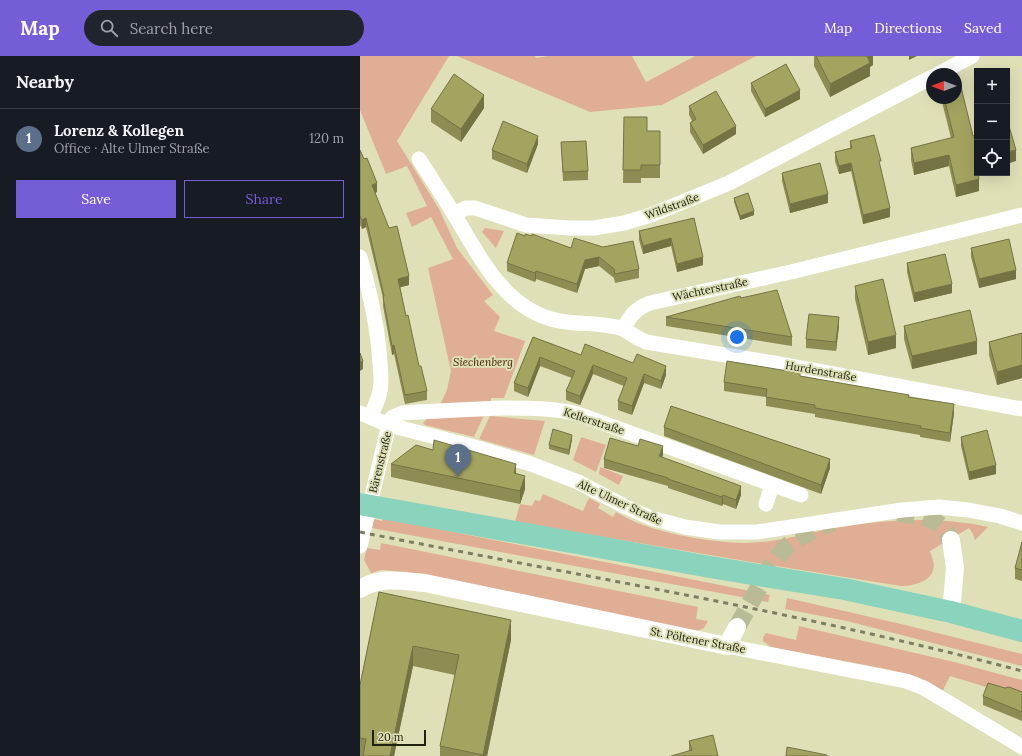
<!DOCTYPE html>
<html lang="en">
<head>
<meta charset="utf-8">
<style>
  body { margin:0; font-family:Lora,serif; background:#20242c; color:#f1f3f6 }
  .controls { position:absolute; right:12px; top:12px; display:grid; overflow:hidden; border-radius:0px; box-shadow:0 4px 16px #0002 }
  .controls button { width:36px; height:36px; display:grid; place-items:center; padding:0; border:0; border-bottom:1px solid #363941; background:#171b24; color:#f1f3f6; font:20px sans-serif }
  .compass { position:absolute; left:566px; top:12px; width:36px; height:36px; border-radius:50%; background:#171b24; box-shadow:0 4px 16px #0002; rotate:270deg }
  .scale { position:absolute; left:12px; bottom:10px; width:54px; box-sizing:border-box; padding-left:4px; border:2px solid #222212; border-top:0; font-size:11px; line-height:14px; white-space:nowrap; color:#222212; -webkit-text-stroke:3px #dfe0b7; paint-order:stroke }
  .you { position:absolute; left:377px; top:281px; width:14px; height:14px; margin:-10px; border:3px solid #fff; border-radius:50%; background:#1a73e8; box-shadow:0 0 0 6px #1a73e833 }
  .badge { display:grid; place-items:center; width:26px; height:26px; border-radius:50%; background:#765dd8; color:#fff; font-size:13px; font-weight:700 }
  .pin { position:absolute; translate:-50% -33px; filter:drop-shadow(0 1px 2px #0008) }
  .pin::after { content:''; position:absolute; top:21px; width:14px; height:12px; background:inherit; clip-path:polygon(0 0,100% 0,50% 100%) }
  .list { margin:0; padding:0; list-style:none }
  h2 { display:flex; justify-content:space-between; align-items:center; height:52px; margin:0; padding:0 16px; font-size:17px }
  h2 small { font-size:13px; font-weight:400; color:#9ea1a6 }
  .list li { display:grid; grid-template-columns:26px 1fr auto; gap:12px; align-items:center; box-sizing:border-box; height:60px; padding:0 16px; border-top:1px solid #363941 }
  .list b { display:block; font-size:15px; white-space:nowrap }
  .list p { margin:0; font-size:13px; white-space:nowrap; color:#9ea1a6 }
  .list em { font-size:13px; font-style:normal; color:#9ea1a6 }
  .actions { display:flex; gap:8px; padding:12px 16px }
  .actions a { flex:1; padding:9px 0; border:1px solid #765dd8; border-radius:0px; text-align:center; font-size:14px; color:#765dd8 }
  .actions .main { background:#765dd8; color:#fff }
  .icon { flex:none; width:22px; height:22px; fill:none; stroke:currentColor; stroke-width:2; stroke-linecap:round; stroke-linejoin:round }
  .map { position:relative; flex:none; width:662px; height:700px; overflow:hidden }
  header { display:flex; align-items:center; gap:24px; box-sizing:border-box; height:56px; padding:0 20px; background:#765dd8; color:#fff }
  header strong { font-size:19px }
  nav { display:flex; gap:22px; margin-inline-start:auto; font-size:14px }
  .search { width:280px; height:36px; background:#20242c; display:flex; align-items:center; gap:10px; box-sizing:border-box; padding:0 14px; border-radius:22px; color:#9ea1a6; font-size:15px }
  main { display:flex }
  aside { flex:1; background:#171b24 }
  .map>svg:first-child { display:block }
</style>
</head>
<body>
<header>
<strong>Map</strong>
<div class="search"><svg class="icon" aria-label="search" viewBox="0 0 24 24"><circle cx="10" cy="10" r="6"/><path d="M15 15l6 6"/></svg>Search here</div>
<nav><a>Map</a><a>Directions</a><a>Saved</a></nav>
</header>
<main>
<aside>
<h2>Nearby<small></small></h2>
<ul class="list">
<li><span class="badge" style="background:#5c6f8a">1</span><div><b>Lorenz &amp; Kollegen</b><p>Office · Alte Ulmer Straße</p></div><em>120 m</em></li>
</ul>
<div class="actions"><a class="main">Save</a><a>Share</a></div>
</aside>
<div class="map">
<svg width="662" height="700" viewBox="0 0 662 700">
  <rect width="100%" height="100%" fill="#dfe0b7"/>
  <g fill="#dfae95">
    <polygon points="0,0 89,0 37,85 79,153 97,192 133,239 124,245 140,261 134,275 165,285 144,342 131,342 131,348 79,351 87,334 91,315 68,212 93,203 71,161 52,171 46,157 67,150 47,110 26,118 0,54"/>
    <polygon points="97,0 175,0 176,2 189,0 272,0 286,26 335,0 396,0 302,49 230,56"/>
    <polygon points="125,172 144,175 136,192 122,176"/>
    <polygon points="124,359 114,381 65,369 63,367 67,363"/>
    <polygon points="130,360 185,365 174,399 119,383"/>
    <polygon points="221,381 246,389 236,416 213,404"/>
    <polygon points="240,411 263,420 259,429 239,418"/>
    <path d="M 183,438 L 223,455 L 229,442 L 240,448 L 238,452 L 253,461 L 256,456 C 265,461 274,466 283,469 C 315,480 350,486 384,487 C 413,487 440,479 468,473 C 520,464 576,459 628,471 L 615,484 L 613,478 L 609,472 L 570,495 C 571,498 572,501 573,504 C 578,524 556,530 541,530 L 391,506 L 155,466 L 160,448 L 172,450 L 175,444 L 180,445 Z"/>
    <polygon points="23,462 410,539 408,546 12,472 13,463 22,465"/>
    <polygon points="21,487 338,551 336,563 348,565 344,572 337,575 47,516 21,514 11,517 4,504 7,492 20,494"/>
    <polygon points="427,542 541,568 662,598 662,610 487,565 425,553"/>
    <polygon points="439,570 594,606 662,624 662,642 590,620 582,636 558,621 526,613 411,591 403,585 403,581 406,577 436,584"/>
  </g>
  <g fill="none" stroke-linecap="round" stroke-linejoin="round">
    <g stroke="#b9ba96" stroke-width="18" stroke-dasharray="18 9" stroke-linecap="butt">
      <path d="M 537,457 C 552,458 571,460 582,471 C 586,474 588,480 591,484"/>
      <polyline points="377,571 411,510 425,492 434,485 451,475 473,466"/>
    </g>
    <g stroke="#fff" stroke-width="15">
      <polyline points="578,18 612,0"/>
      <polyline points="59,103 94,158 106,152 115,152 166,169 209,172 234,172 264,167 291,159 369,127 572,21"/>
      <path d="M 94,158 C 120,201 145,255 200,265 C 221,269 243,266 263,273 C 271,259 275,253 290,247 L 431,216 L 662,159"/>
      <path d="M 0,201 C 10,236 18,271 20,307 C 21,317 22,326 20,335 C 18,345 14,353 10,361"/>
      <polyline points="263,273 278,282 286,286 414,307 662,353"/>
      <polyline points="0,357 29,369 111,390 171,408 218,426 264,450 291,462 325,471 359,476 397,476 542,454 579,451 608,454 640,460 662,467"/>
      <polyline points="406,448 412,429"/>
      <path d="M 0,490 L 30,364 L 33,361 L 42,357 C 76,355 110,353 144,352 C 169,352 193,352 218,358 L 441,439"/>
      <polyline points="367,590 546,625 564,632 662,691"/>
    </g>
    <g stroke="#fff" stroke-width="18">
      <polyline points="591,484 595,512 591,556"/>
      <path d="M 0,533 C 21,520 42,525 65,527 L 367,590 L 377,571"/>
    </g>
    <polyline stroke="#8ad3bd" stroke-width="22" points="0,448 350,511 484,533 591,556 662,575"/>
    <path stroke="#7d7e62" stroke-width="3" stroke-dasharray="5 5" stroke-linecap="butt" d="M 0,476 C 221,520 444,557 662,615"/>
  </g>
  <g fill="#8d8d53">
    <polygon points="454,0 513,0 513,9 510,11 510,20 470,41 454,10"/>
    <polygon points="391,27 440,43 405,61 391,35"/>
    <polygon points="581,42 596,42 617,117 619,135 596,141 589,110 554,119 551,104 551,92 591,82"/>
    <polygon points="329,50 376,78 343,98 330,76 330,67 332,65 329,59"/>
    <polygon points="124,52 101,86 71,66 71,53"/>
    <polygon points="264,61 287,75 300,75 300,122 281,122 281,127 263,127"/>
    <polygon points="490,85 521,112 530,161 503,168 491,115 479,118 475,105 475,96 490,92"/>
    <polygon points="201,86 228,115 228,124 203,125"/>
    <polygon points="178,88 167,117 132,103 132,94"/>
    <polygon points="0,94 17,136 15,137 49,229 40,231 46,260 59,310 67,335 67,344 45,348 34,298 32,299 23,250 23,242 6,171 2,173 0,169"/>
    <polygon points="422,117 468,147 430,157 422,125"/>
    <polygon points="374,142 394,159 380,164 374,146"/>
    <polygon points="334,162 343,209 317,216 311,190 283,198 279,184 279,175"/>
    <polygon points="165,180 211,192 279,213 279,222 255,227 254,222 239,210 225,213 217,237 176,223 175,226 147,215 147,207"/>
    <polygon points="611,192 656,223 619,232 611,201"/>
    <polygon points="547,207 592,237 554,246 547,216"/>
    <polygon points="495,230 536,292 508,299 495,243"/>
    <polygon points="381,242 432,281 432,290 306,270 306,261"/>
    <polygon points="479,270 476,295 446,292 446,283"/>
    <polygon points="544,270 617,298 552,313 544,283"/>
    <polygon points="662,277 662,322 637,329 629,299 629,286"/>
    <polygon points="173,281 221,299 273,307 306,319 301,333 284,327 272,359 258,354 258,345 264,330 233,318 220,349 206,344 206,335 212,322 180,310 168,341 154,335 154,327"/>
    <polygon points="440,320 549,341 594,357 590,386 560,381 560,379 455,361 455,358 406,350 406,341 364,335 364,326"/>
    <polygon points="304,371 470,412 461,438 304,380"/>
    <polygon points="601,381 636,418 609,424 601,390"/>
    <polygon points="212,383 209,399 189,393 189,389"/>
    <polygon points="303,399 302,401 381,439 376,453 363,448 362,450 308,432 308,430 244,412 244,403"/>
    <polygon points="31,408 165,433 160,448 31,421"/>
    <polygon points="662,486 662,525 655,523 655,512"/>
    <polygon points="19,536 151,584 127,700 80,700 80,690 95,619 53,610 34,700 0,700 0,629"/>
    <polygon points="645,632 662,636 662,665 623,649 623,640"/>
    <polygon points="329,685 358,700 329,695"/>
  </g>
  <g fill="#737344">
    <polygon points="506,0 513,0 513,9 510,11 510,20 470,41 470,28"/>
    <polygon points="549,0 557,0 549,4"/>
    <polygon points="440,34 440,43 405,61 405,53"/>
    <polygon points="124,39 124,52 101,86 101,73"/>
    <polygon points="376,70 376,78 343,98 343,89"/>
    <polygon points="178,80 178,88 167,117 167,108"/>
    <polygon points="656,94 656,105 647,108 647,96"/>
    <polygon points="589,99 589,110 554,119 554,107"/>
    <polygon points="617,105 617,117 615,106"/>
    <polygon points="491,107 491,115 479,118 479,110"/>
    <polygon points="619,123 619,135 596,141 596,129"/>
    <polygon points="17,127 17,136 12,138 12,129"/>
    <polygon points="468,138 468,147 430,157 430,148"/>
    <polygon points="530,152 530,161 503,168 503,159"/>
    <polygon points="394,155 394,159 380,164 380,160"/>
    <polygon points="6,162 6,171 2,173 2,164"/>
    <polygon points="311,182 311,190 283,198 283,190"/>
    <polygon points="239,201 239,210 225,213 217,237 217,228 225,204"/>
    <polygon points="343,201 343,209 317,216 317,208"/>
    <polygon points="656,214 656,223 619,232 619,223"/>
    <polygon points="176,215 176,223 175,226 175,217"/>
    <polygon points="49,220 49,229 38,232 38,223"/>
    <polygon points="592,228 592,237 554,246 554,237"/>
    <polygon points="479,261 479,270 476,295 476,286"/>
    <polygon points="536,279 536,292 508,299 508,286"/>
    <polygon points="617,285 617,298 552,313 552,300"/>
    <polygon points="34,289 34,298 32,299 32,290"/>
    <polygon points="180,301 180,310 168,341 168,332"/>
    <polygon points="3,305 3,313 0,315 0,306"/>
    <polygon points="233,309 233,318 220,349 220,340"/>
    <polygon points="662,309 662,322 637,329 637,316"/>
    <polygon points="306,310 306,319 301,333 301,325"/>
    <polygon points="284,318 284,327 272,359 272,350"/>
    <polygon points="594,348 594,357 590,386 590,377"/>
    <polygon points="212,379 212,383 209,399 209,394"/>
    <polygon points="303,390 303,399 299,409 299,400"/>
    <polygon points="470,403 470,412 461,438 461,429"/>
    <polygon points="156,408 156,421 154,417"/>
    <polygon points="636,409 636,418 609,424 609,416"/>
    <polygon points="165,420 165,433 160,448 160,435"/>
    <polygon points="381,430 381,439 376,453 376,444"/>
    <polygon points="363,439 363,448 362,450 362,441"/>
    <polygon points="151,564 151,584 127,700 123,700"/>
    <polygon points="53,590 53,610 34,700 30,700"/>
  </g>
  <g fill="#a4a461" stroke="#737344">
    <polygon points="456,0 507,0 510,7 470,28"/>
    <polygon points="426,8 440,34 405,53 391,27"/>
    <polygon points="94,18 124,39 101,73 71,53"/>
    <polygon points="600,27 613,80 617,79 617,105 615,106 617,114 617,117 618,117 619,123 596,129 589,99 554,107 551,92 594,81 584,42 596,42 596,28"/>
    <polygon points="356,35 376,70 343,89 330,67 336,63 329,50"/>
    <polygon points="264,61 287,61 287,75 300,75 300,109 281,109 281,114 263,114"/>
    <polygon points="143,65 178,80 167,108 132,94"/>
    <polygon points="647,70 649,70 656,94 647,96"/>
    <polygon points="514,79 521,105 519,105 530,152 503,159 491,107 479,110 475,96 492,92 490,85"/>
    <polygon points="226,85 228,115 203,116 201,86"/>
    <polygon points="0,94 4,103 7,102 17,127 12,129 29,172 37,170 49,220 38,223 46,260 48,259 59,310 61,310 67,335 45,339 34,289 32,290 23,241 24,240 6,162 2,164 0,160"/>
    <polygon points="460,107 468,138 430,148 422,117"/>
    <polygon points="388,137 394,155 380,160 374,142"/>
    <polygon points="334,162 343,201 317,208 311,182 283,190 279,175"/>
    <polygon points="157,177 165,180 165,178 172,180 172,178 211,192 214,182 243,191 273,185 279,213 255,218 254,213 239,201 225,204 217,228 176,215 175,217 147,207"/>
    <polygon points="649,183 656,214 619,223 611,192"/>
    <polygon points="585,198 592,228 554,237 547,207"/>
    <polygon points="523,223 536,279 508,286 495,230"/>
    <polygon points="417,234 432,281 306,261 380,240 381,242"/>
    <polygon points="610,254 617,285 552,300 544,270"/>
    <polygon points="449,258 479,261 476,286 446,283"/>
    <polygon points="662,277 662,309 637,316 629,286"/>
    <polygon points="173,281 221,299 225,288 273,307 277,298 306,310 301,325 284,318 272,350 258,345 267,322 233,309 220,340 206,335 215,315 180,301 168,332 154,327"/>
    <polygon points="0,297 3,305 0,306"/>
    <polygon points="367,305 440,317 440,320 549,339 548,341 594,348 590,377 560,372 561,370 455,352 455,349 406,341 407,333 364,326"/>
    <polygon points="311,350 470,403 461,429 304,371"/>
    <polygon points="193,373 212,379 209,394 189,389"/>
    <polygon points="627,374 636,409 609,416 601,381"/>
    <polygon points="250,382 278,390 280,383 303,390 299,400 381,430 376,444 363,439 362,441 308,423 308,422 244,403"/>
    <polygon points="74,384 156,408 154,417 165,420 160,435 31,408 56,389 73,394"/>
    <polygon points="662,486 662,514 655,512"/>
    <polygon points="19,536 151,564 123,699 80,690 99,599 53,590 30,700 3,700 6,683 0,682 0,629"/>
    <polygon points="628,627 645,632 649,631 662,636 662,656 623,640"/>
    <polygon points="353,679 358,700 311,700 332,694 329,685"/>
    <polygon points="427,691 467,699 467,700 426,700"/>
  </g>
  <g text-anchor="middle" stroke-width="4" stroke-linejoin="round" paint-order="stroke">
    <g font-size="11" fill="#222212" stroke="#dfe0b7">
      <text transform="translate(312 150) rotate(-20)" y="4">Wildstraße</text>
      <text transform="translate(350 233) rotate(-12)" y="4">Wächterstraße</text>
      <text transform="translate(461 315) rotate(10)" y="4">Hurdenstraße</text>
      <text transform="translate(234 365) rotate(18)" y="4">Kellerstraße</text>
      <text transform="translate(20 406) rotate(-76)" y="4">Bärenstraße</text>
      <text transform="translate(260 446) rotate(25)" y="4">Alte Ulmer Straße</text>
      <text transform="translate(338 584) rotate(11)" y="4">St. Pöltener Straße</text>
    </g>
    <g font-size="11" font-style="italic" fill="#492108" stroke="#dfe0b7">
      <text x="123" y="310">Siechenberg</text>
    </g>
  </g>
</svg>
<div class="controls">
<button>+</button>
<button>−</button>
<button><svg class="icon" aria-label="locate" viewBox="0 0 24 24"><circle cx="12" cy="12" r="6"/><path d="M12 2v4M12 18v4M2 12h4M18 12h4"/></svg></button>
</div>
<svg class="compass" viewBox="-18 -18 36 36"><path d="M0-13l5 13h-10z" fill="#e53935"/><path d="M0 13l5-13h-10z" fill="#9ea1a6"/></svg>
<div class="scale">20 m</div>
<div class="you"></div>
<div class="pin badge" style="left:98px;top:421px;background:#5c6f8a">1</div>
</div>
</main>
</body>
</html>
